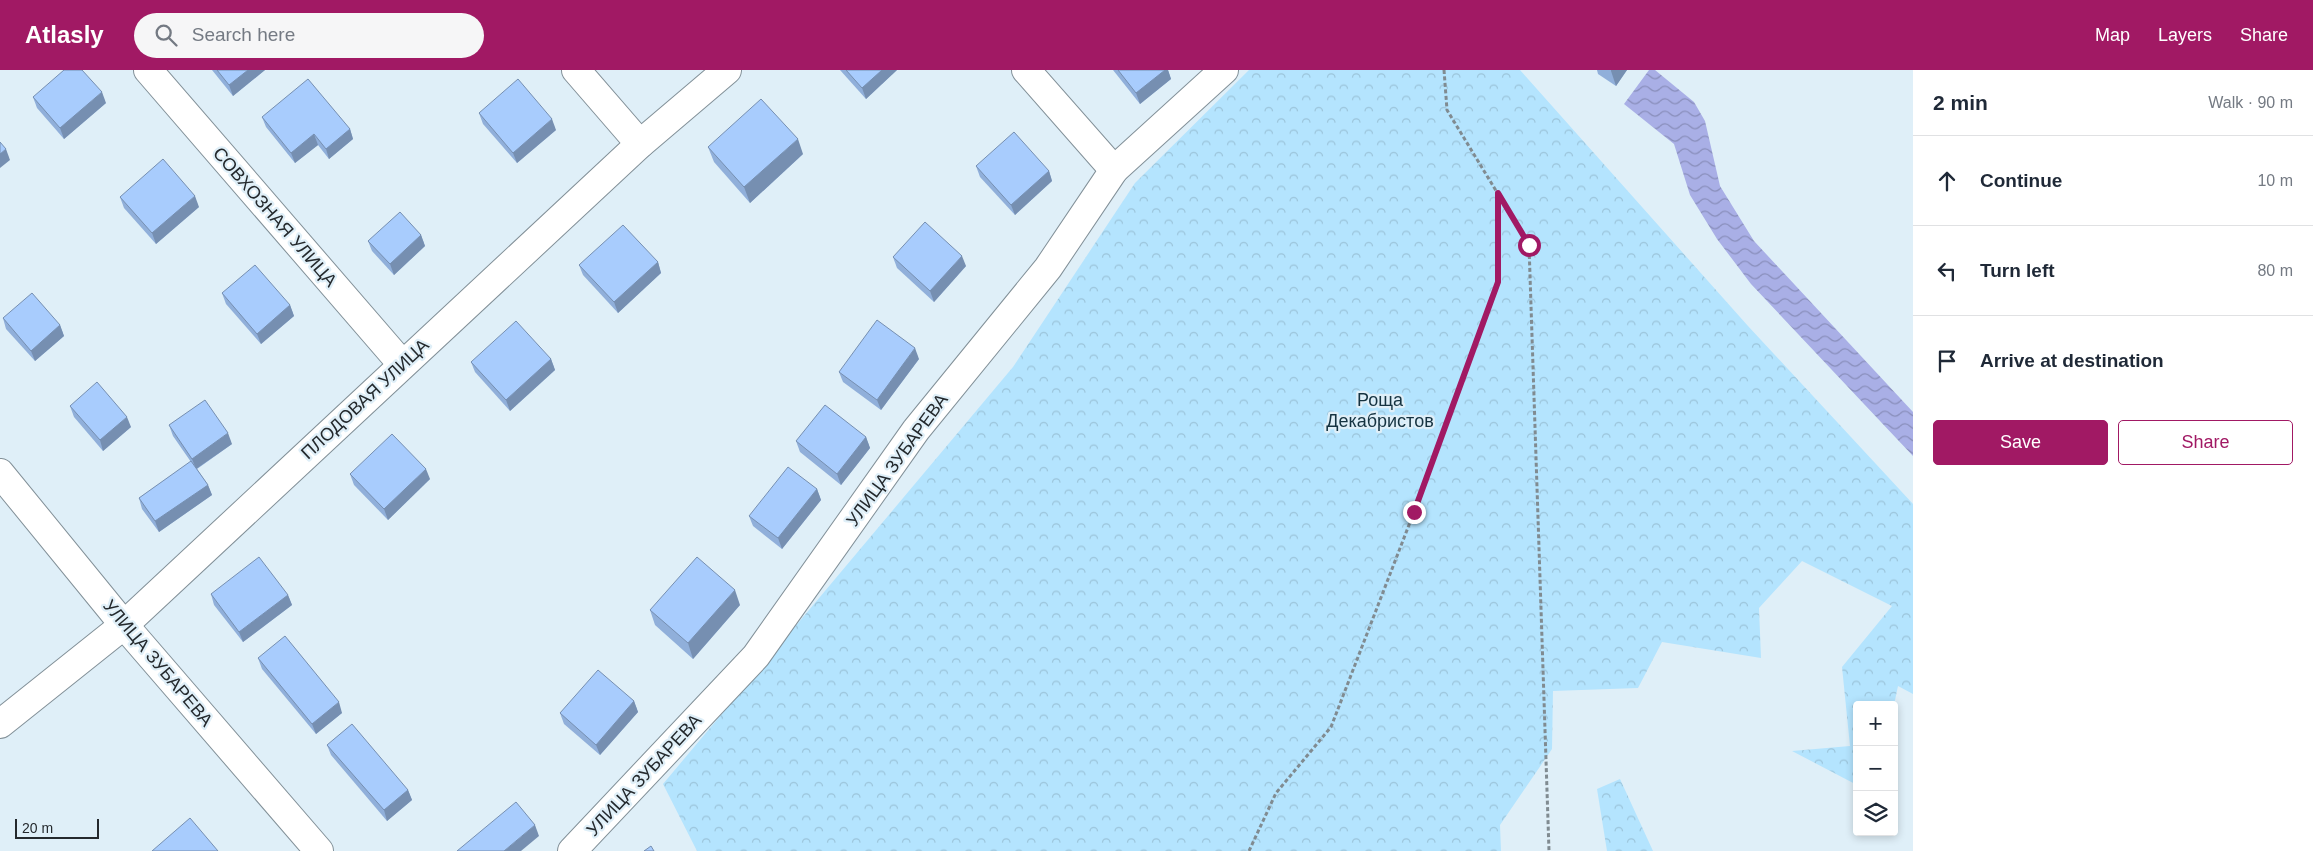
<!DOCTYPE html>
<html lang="en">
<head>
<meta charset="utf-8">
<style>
  body { margin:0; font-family:Arial,sans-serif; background:#f6f6f7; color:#1f2937 }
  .controls { position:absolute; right:15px; bottom:15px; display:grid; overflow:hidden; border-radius:5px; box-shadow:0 2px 8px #0003 }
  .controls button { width:45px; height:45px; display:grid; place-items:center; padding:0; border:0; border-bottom:1px solid #e0e1e3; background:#fff; color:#1f2937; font:25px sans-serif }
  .scale { position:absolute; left:15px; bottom:12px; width:84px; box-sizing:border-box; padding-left:5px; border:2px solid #24292d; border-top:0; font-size:14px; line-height:18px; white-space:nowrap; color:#24292d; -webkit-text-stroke:4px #dfeff8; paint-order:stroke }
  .stop { position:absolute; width:15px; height:15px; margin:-11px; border:4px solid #a11964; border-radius:50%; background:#fff }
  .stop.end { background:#a11964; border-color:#fff; box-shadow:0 1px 5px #0008 }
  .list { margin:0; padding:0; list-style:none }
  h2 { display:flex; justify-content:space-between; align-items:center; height:65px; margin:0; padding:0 20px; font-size:21px }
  h2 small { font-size:16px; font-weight:400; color:#747a83 }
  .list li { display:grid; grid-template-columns:32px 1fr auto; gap:15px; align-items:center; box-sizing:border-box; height:90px; padding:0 20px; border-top:1px solid #e0e1e3 }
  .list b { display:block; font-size:19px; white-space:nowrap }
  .list em { font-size:16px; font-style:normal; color:#747a83 }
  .actions { display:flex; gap:10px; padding:15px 20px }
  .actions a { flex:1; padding:11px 0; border:1px solid #a11964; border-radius:5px; text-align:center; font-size:18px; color:#a11964 }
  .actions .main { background:#a11964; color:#fff }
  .icon { flex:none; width:28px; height:28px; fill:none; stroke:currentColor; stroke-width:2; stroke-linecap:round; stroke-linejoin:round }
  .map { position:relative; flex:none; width:1913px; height:781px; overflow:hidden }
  header { display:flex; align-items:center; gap:30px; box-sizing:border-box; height:70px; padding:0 25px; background:#a11964; color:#fff }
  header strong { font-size:24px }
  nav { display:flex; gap:28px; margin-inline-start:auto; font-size:18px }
  .search { width:350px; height:45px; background:#f6f6f7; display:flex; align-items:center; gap:12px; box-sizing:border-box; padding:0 18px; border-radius:28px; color:#747a83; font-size:19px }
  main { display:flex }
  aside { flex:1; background:#fff }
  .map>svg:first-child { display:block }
</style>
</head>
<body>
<header>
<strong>Atlasly</strong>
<div class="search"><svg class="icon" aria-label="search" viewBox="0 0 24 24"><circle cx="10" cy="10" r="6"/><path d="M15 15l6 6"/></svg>Search here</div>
<nav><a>Map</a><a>Layers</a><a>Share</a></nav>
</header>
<main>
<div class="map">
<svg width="1913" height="781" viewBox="0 0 1913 781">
  <defs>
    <pattern id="forest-crowns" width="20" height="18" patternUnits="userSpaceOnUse" patternTransform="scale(1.25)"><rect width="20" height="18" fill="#b4e4fe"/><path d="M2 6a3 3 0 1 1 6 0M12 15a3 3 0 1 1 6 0" fill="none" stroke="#9bc4da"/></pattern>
    <pattern id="water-waves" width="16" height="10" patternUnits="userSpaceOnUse" patternTransform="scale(1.25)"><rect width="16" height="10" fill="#a9afe6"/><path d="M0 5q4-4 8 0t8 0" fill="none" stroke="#898ebb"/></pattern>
  </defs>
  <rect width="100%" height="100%" fill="#dfeff8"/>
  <g fill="url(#forest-crowns)">
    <polygon points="1249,0 1520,0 1748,256 1913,434 1913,624 1898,616 1894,635 1857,635 1857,715 1792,681 1850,676 1842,597 1892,536 1802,491 1759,538 1761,588 1662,572 1638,618 1553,621 1552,679 1500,755 1501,781 697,781 663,714 1013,297 1135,113"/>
    <polygon points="1620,709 1653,781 1607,781 1597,719"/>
  </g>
  <polygon fill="url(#water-waves)" points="1649,0 1655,0 1694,32 1705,51 1720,116 1754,171 1913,342 1913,386 1751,214 1717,169 1690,125 1674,74 1624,34"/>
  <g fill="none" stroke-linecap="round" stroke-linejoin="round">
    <g stroke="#829098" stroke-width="30">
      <g id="minor">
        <polyline points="148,0 402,294"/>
        <polyline points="576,0 640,74"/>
        <polyline points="1026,0 1114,100"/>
        <polyline points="0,403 124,555 319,781"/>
        <polyline points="0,654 124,555 640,74 727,0"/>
        <polyline points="572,781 756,586 916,360 1048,198 1114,100 1224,0"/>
      </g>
    </g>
    <g stroke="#808b91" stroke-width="3" stroke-dasharray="4 2.5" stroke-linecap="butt">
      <polyline points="1444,0 1447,40 1529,175 1549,781"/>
      <polyline points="1249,781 1276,723 1331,657 1414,442 1499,212 1498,123"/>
    </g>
    <use href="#minor" stroke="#fff" stroke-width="28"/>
  </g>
  <g fill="#90afda">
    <polygon points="212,0 265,0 233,26"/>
    <polygon points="840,0 897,0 866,29"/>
    <polygon points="1113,0 1168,0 1171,9 1140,34"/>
    <polygon points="1597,0 1627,0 1616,16 1598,4"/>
    <polygon points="33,27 106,33 64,69 37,38"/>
    <polygon points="479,43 556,60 517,93 483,54"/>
    <polygon points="262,47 350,59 353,69 329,89 318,75 295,93 266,57"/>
    <polygon points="708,77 803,84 750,133 714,92"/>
    <polygon points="976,96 1049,101 1052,111 1015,145 980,107"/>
    <polygon points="120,127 199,137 156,174 124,138"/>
    <polygon points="421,165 425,176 394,205 372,181 368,171"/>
    <polygon points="893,187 966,196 934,232 897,198"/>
    <polygon points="658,192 661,203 618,243 583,205 579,195"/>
    <polygon points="222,223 290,235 294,246 261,274 226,234"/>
    <polygon points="3,248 60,255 64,266 35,291 6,259"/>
    <polygon points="551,289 555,300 510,341 475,302 471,292"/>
    <polygon points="919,289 881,340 843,312 839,302"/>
    <polygon points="70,336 131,357 103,381 74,347"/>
    <polygon points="169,355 232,374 197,399 208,415 212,425 159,462 142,439 139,428 191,392 173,366"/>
    <polygon points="866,367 870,378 841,415 800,382 796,371"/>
    <polygon points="350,404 430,409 388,450 354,415"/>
    <polygon points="817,419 821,430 782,479 753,456 749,446"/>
    <polygon points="211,524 288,525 292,535 243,572 214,535"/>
    <polygon points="740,535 693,589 655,555 650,540"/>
    <polygon points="258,588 342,643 316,664 262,599"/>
    <polygon points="634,631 638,642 600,685 564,654 560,643"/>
    <polygon points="327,675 408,720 412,730 387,751 331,685"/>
  </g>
  <g fill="#768fb1">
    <polygon points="248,0 265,0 233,26 229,15"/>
    <polygon points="882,0 897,0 866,29 862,18"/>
    <polygon points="1165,0 1168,0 1171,9 1140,34 1136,23"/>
    <polygon points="1611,0 1627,0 1616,16 1611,1"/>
    <polygon points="102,22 106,33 64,69 60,58"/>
    <polygon points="552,49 556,60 517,93 513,83"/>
    <polygon points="350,59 353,69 329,89 326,79"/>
    <polygon points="314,64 318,75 295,93 291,83"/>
    <polygon points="798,69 803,84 750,133 744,117"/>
    <polygon points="6,79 10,90 0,98 0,84"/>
    <polygon points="1049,101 1052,111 1015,145 1011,135"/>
    <polygon points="195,126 199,137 156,174 152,163"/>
    <polygon points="421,165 425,176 394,205 390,194"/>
    <polygon points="962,186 966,196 934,232 930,221"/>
    <polygon points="658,192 661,203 618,243 614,232"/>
    <polygon points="290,235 294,246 261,274 257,264"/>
    <polygon points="60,255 64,266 35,291 31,281"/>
    <polygon points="915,278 919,289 881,340 877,330"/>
    <polygon points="551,289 555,300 510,341 506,330"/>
    <polygon points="127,347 131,357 103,381 100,370"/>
    <polygon points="228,363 232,374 196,399 192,389"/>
    <polygon points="866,367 870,378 841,415 837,404"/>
    <polygon points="426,399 430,409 388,450 384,439"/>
    <polygon points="208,415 212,425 159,462 155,451"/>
    <polygon points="817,419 821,430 782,479 778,468"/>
    <polygon points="735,520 740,535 693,589 688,573"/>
    <polygon points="288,525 292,535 243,572 239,562"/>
    <polygon points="634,631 638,642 600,685 596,675"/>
    <polygon points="339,632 342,643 316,664 312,654"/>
    <polygon points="408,720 412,730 387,751 384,740"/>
    <polygon points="535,755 539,766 521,781 504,781"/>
  </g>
  <g fill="#a8ccfd" stroke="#768fb1">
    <polygon points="64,0 82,0 102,22 60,58 33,27"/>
    <polygon points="217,0 248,0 229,15"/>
    <polygon points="846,0 882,0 862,18"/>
    <polygon points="1118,0 1165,0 1136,23"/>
    <polygon points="308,9 350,59 326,79 314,64 291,83 262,47"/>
    <polygon points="518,9 552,49 513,83 479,43"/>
    <polygon points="761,29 798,69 744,117 708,77"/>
    <polygon points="1014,62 1049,101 1011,135 976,96"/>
    <polygon points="0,72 6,79 0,84"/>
    <polygon points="163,89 195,126 152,163 120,127"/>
    <polygon points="400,142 421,165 390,194 368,171"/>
    <polygon points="925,152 962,186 930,221 893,187"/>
    <polygon points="623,155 658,192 614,232 579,195"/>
    <polygon points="255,195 290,235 257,264 222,223"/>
    <polygon points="32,223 60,255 31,281 3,248"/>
    <polygon points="877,250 915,278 877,330 839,302"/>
    <polygon points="516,251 551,289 506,330 471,292"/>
    <polygon points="97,312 127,347 100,370 70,336"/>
    <polygon points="205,330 228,363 192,389 169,355"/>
    <polygon points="825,335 866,367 837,404 796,371"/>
    <polygon points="392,364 426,399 384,439 350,404"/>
    <polygon points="191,391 208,415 155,451 139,428"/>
    <polygon points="788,397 817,419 778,468 749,446"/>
    <polygon points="259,487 288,525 239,562 211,524"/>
    <polygon points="697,487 735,520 688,573 650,540"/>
    <polygon points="285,566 339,632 312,654 258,588"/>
    <polygon points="598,600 634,631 596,675 560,643"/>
    <polygon points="352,654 408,720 384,740 327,675"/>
    <polygon points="516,732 535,755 504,781 457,781"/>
    <polygon points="190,748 218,781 152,781"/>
    <polygon points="651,776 654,781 644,781"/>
  </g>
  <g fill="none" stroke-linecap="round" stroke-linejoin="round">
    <polyline stroke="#a11964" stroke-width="6" points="1414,442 1498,212 1498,123 1529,175"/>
  </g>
  <g text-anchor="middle" stroke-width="4.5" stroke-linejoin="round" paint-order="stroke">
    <g font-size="18" fill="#24292d" stroke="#dfeff8">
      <text transform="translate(275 147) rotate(49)" y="6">СОВХОЗНАЯ УЛИЦА</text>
      <text transform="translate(365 329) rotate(-43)" y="6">ПЛОДОВАЯ УЛИЦА</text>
      <text transform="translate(897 390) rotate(-54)" y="6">УЛИЦА ЗУБАРЕВА</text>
      <text transform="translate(158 593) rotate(50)" y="6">УЛИЦА ЗУБАРЕВА</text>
      <text transform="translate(644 705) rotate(-47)" y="6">УЛИЦА ЗУБАРЕВА</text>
    </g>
    <g font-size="18" fill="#153341" stroke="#dfeff8">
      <text x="1380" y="336">Роща<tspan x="1380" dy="21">Декабристов</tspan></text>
    </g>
  </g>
</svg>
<div class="controls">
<button>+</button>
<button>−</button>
<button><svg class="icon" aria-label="layers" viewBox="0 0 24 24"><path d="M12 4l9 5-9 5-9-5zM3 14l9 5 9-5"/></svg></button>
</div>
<div class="scale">20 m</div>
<div class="stop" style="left:1529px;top:175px"></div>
<div class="stop end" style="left:1414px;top:442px"></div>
</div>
<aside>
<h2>2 min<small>Walk · 90 m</small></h2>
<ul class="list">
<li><svg class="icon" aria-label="ahead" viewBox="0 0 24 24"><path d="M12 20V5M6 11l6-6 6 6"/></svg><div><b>Continue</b></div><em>10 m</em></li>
<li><svg class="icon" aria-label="left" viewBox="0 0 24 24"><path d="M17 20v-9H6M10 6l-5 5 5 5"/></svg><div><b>Turn left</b></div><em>80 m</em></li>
<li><svg class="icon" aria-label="arrive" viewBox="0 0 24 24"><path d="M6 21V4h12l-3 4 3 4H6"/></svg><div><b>Arrive at destination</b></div></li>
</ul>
<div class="actions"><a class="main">Save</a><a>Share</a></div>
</aside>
</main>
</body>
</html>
